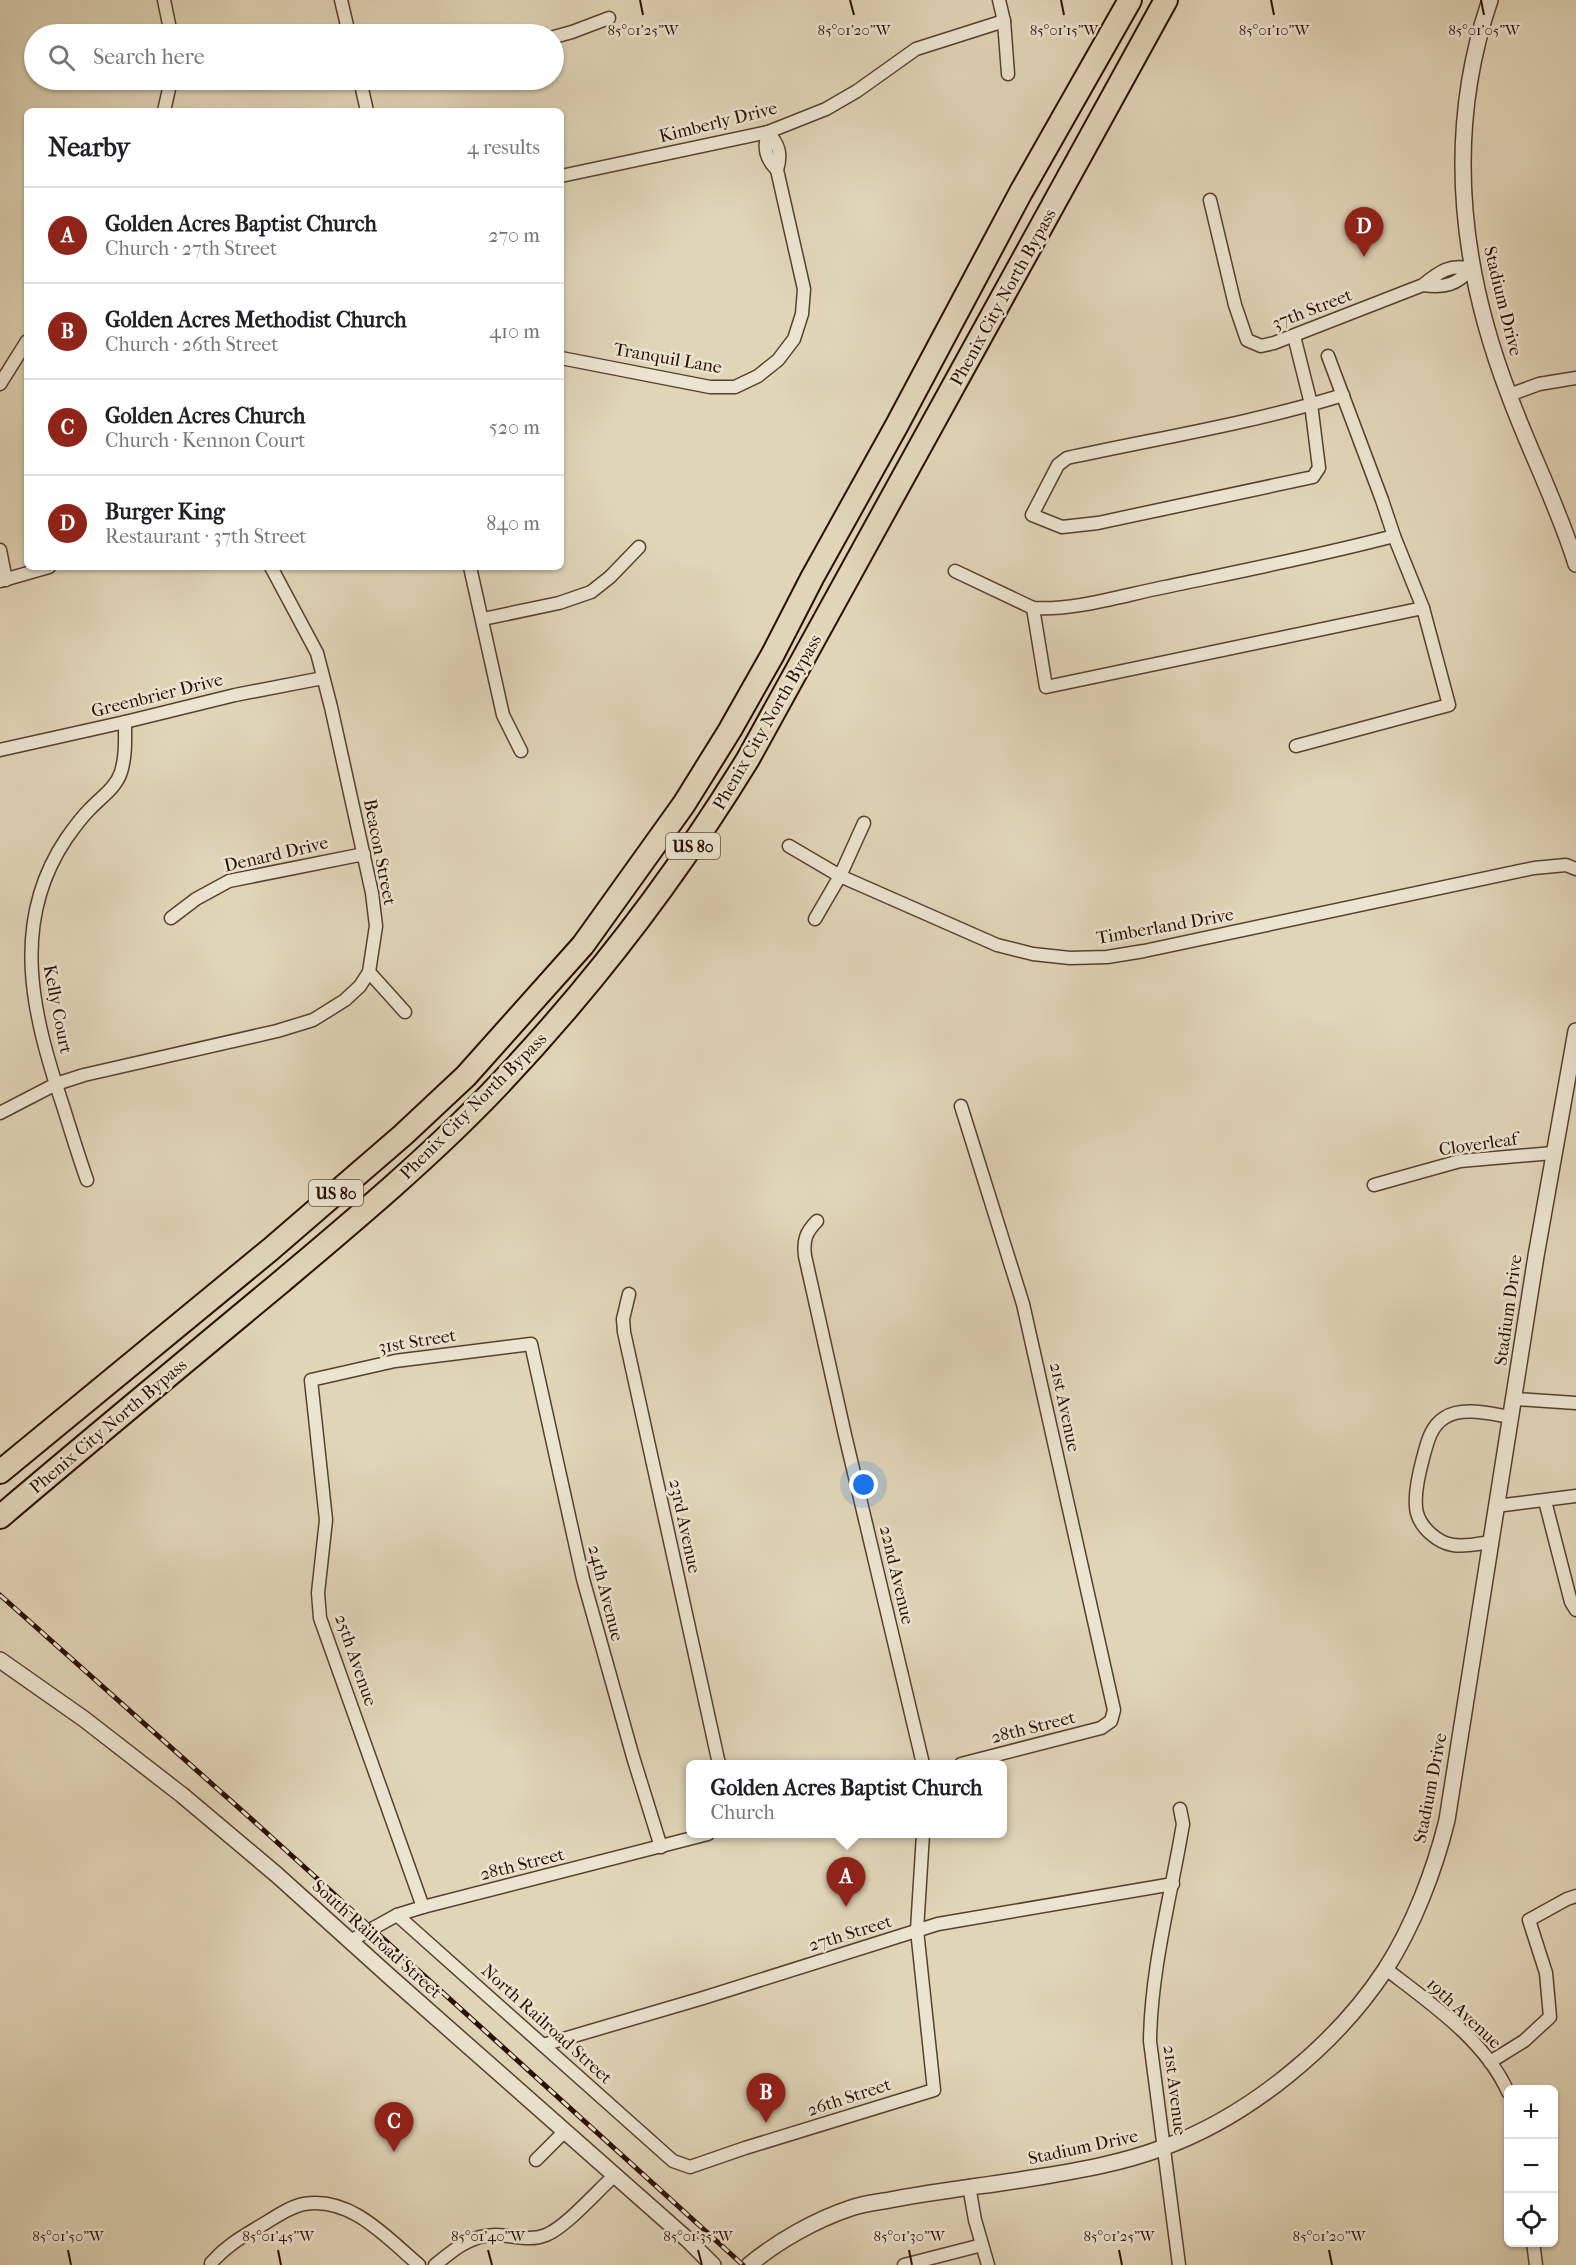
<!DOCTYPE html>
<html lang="en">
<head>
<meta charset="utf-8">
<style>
  body { margin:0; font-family:"IM FELL French Canon",serif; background:#f6f6f6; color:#202124 }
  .controls { position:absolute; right:18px; bottom:18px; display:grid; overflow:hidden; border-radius:9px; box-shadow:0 2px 4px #0004 }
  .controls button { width:54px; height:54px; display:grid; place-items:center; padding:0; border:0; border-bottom:2px solid #e0e0e0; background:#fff; color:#202124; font:30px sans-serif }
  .you { position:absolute; left:864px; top:1485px; width:21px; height:21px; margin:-15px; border:4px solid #fff; border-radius:50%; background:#1a73e8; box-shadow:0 0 0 9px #1a73e833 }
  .badge { display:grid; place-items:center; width:39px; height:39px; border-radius:50%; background:#8f2418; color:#fff; font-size:20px; font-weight:700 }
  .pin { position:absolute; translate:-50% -50px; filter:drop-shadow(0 2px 3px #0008) }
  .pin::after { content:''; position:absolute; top:32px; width:21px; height:18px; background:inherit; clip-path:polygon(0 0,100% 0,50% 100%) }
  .popup { position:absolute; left:686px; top:1760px; width:321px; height:78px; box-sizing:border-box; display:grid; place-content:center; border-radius:9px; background:#fff; filter:drop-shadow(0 2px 4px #0005); font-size:20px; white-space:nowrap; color:#757577 }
  .popup b { font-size:22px; color:#202124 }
  .popup::after { content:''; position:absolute; left:50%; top:100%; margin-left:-12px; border:12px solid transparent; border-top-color:#fff }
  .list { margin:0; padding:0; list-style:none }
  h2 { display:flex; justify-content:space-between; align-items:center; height:78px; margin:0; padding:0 24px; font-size:26px }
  h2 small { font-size:20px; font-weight:400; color:#757577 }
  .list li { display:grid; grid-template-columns:39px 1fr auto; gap:18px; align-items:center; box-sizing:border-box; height:96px; padding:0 24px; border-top:2px solid #e0e0e0 }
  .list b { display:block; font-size:22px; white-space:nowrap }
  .list p { margin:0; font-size:20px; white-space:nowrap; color:#757577 }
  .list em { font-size:20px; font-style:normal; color:#757577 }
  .icon { flex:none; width:33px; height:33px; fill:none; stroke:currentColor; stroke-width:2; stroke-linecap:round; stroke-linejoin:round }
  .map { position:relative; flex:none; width:1576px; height:2265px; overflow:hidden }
  .search { position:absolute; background:#fff; box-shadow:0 2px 4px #0004; left:24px; top:24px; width:540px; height:66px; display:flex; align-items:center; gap:15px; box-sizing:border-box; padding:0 21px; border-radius:33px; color:#757577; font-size:22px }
  .panel { position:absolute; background:#fff; box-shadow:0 2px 4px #0004; left:24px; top:108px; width:540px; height:462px; border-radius:9px }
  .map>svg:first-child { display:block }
</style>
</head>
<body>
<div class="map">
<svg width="1576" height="2265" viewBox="0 0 1576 2265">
  <rect width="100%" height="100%" fill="#e0d5b7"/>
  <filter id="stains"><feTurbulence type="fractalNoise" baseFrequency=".00333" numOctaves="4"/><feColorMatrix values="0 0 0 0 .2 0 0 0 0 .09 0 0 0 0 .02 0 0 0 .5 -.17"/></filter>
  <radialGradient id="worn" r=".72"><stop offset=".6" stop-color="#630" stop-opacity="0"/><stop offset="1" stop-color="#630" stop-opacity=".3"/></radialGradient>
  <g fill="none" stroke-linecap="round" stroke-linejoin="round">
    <g stroke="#58402e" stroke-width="15">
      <g id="minor">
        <polyline points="164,0 171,34"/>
        <polyline points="341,0 349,34"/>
        <polyline points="999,0 1004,21 1008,74"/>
        <polyline points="554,37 572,32 609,18"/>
        <polyline points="360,80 367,111"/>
        <polyline points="164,111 171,80"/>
        <path d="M 768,132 C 763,148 766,159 777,170"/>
        <polyline points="561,176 768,132 826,109 857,91 916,49 1004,21"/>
        <path d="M 1210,200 L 1235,305 L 1247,340 L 1261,346 L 1274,343 L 1423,285 C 1439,272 1451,263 1471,269 C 1456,285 1445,288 1423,285"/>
        <path d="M 1294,336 L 1311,404 L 1319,468 L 1313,477 L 1098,523 L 1062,527 L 1032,515 L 1058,465 L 1067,458 C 1159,438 1253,423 1343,395"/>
        <path d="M 561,358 L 710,387 L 735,387 L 758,376 L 778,360 L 794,339 L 802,314 L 804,289 L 777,170 C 782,154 779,145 768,132"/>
        <polyline points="0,384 27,341"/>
        <polyline points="1509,395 1539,384 1576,378"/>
        <polyline points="0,550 6,580"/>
        <polyline points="470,567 503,715 521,751"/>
        <path d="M 955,571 L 1033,608 C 1074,611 1124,595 1165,587 C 1241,571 1318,556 1394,536"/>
        <polyline points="0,581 49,567"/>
        <polyline points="1033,608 1046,687 1423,608"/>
        <polyline points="483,619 559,603 591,592 610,577 639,547"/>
        <polyline points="1296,746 1449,705 1423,608 1394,536 1382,500 1328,356"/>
        <polyline points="0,750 125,722 235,695 323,678"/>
        <polyline points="789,846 840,876 997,945 1033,954 1070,958 1107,957 1144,951 1534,868 1566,865 1576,869"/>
        <polyline points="171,918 196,899 229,881 364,854"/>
        <polyline points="815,919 840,876 864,823"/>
        <polyline points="369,972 405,1012"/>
        <polyline points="961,1106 1023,1304 1114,1710 1111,1721 1101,1728 961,1764"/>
        <polyline points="0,1113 56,1084 84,1075 277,1031 313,1020 345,1000 360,986 369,972 376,926 372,893 331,707 317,653 271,567"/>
        <path d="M 87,1180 C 78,1155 71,1131 63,1106 C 33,1016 9,924 66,839 C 73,829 81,818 89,810 C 100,798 116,788 121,772 C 126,756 125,739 125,722"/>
        <polyline points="1374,1185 1460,1161 1553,1153"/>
        <path d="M 817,1221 C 806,1232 803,1240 805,1256 L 845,1435 L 923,1764"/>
        <polyline points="629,1294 623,1319 624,1332 719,1764"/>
        <polyline points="1515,1399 1576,1403"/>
        <polyline points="1545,1501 1571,1602 1576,1610"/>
        <polyline points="1496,1506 1576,1496"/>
        <path d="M 1490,1542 C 1478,1544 1465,1547 1453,1545 C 1438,1543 1421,1528 1417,1513 C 1413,1498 1419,1473 1423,1458 C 1427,1444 1430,1427 1444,1418 C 1462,1406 1491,1414 1511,1417"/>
        <polyline points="423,1907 320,1618 318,1593 326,1520 311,1380 395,1361 531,1344 583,1579 633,1757 661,1847"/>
        <polyline points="397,1915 673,2161 690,2167 745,2148 934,2090 917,1930 923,1834"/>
        <polyline points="350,1941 397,1915 423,1907 708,1834"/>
        <path d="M 1386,1969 C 1430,2003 1485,2040 1508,2092"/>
        <polyline points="543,2045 703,1998 938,1924 1173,1884"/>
        <polyline points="1490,2062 1524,2041 1550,2017 1546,1973 1529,1920 1567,1899 1576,1896"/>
        <polyline points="536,2160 565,2131"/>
        <polyline points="969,2186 975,2220 988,2265"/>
        <polyline points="1533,2242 1536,2265"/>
        <path d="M 211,2263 C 229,2243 244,2236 267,2222 C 278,2215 292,2206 304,2204 C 351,2196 387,2238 419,2265"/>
        <path d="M 435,2265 C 453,2250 471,2235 495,2235 C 512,2235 529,2242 546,2235 C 567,2226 596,2192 615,2175"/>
        <polyline points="904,2265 982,2245"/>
        <path d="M 1179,2265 L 1150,2041 C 1151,1968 1171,1896 1183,1824 L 1180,1809"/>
      </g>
    </g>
    <g stroke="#58402e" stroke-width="18">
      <g id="tertiary">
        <path d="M 1490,0 C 1445,132 1460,267 1509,395 C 1530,452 1558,506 1576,564"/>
        <polyline points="0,1660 84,1719 182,1795 277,1875 389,1976 688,2240 713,2265"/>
        <path d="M 749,2265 C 778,2241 815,2220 851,2208 C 865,2203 881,2202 895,2199 C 943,2190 991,2185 1039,2177 C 1081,2170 1122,2163 1162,2148 C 1248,2117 1335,2046 1385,1970 C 1413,1927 1435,1869 1447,1820 L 1536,1256 L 1576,1031"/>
      </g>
    </g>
    <g stroke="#2b0e00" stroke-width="26">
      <g id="motorway">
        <polyline points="0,1472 271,1249 403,1135 466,1076 583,945 684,804 730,730 773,654 812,578 897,425 1021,192 1130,0"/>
        <path d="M 0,1517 C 93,1438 187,1360 281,1282 C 352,1222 424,1162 489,1095 C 588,992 674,880 748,759 L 1166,0"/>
      </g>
    </g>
    <use href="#minor" stroke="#ebe4d0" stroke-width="12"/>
    <use href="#tertiary" stroke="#ebe4d0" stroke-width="15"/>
    <use href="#motorway" stroke="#e0d5b7" stroke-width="22"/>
    <g stroke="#2b0e00" stroke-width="5">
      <polyline id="rail" points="0,1595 258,1825 743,2265"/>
    </g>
    <use href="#rail" stroke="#ebe4d0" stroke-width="3" stroke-dasharray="9" stroke-linecap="butt"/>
  </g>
  <path fill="none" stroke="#2b0e00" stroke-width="2" d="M 640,0 L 643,15M 850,0 L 854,15M 1061,0 L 1064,15M 1271,0 L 1274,15M 1481,0 L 1484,15M 68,2250 L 71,2265M 278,2250 L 281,2265M 488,2250 L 492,2265M 698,2250 L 702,2265M 909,2250 L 912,2265M 1119,2250 L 1122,2265M 1329,2250 L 1332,2265"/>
  <g text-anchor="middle" stroke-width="5" stroke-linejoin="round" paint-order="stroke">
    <g fill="#ebe4d0" stroke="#654e3e" stroke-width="1.5">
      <rect x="666" y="833" width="54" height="26" rx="4.5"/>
      <rect x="309" y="1180" width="54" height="26" rx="4.5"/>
    </g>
    <g font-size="16" font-weight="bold" fill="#2b0e00">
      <text x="693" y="852">US 80</text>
      <text x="336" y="1199">US 80</text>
    </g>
    <g font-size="18" fill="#2b0e00" stroke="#ebe4d0">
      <text transform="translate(718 122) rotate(-14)" y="6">Kimberly Drive</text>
      <text transform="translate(1003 297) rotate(-61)" y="6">Phenix City North Bypass</text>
      <text transform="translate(1503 301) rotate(76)" y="6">Stadium Drive</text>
      <text transform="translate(1312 309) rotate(-21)" y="6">37th Street</text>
      <text transform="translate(668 358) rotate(10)" y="6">Tranquil Lane</text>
      <text transform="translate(157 695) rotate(-14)" y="6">Greenbrier Drive</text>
      <text transform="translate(767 722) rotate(-60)" y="6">Phenix City North Bypass</text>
      <text transform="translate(380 852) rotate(79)" y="6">Beacon Street</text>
      <text transform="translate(276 854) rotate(-13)" y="6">Denard Drive</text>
      <text transform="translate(1165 926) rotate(-10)" y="6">Timberland Drive</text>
      <text transform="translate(58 1009) rotate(79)" y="6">Kelly Court</text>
      <text transform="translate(473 1106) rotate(-45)" y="6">Phenix City North Bypass</text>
      <text transform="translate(1478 1144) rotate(-8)" y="6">Cloverleaf</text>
      <text transform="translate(1508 1310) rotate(-82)" y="6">Stadium Drive</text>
      <text transform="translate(417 1341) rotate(-9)" y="6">31st Street</text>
      <text transform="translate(1065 1407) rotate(78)" y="6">21st Avenue</text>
      <text transform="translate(108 1426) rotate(-40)" y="6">Phenix City North Bypass</text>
      <text transform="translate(685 1526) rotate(78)" y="6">23rd Avenue</text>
      <text transform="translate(897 1575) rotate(77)" y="6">22nd Avenue</text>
      <text transform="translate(606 1593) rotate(76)" y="6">24th Avenue</text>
      <text transform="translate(356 1660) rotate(71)" y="6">25th Avenue</text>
      <text transform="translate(1033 1727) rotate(-14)" y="6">28th Street</text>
      <text transform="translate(1430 1788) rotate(-79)" y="6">Stadium Drive</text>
      <text transform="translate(522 1864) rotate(-14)" y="6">28th Street</text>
      <text transform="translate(850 1933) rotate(-17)" y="6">27th Street</text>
      <text transform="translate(377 1939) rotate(42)" y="6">South Railroad Street</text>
      <text transform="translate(1464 2013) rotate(43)" y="6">19th Avenue</text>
      <text transform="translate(547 2024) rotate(42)" y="6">North Railroad Street</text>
      <text transform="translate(1175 2090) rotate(83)" y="6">21st Avenue</text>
      <text transform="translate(849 2097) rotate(-18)" y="6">26th Street</text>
      <text transform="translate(1083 2147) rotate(-12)" y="6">Stadium Drive</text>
    </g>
  </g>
  <g font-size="15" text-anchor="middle" fill="#2b0e00" stroke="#ebe4d0" stroke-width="5" stroke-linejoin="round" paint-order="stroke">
    <text x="643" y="35">85°01'25"W</text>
    <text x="854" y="35">85°01'20"W</text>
    <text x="1064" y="35">85°01'15"W</text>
    <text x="1274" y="35">85°01'10"W</text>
    <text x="1484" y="35">85°01'05"W</text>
    <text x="68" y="2241">85°01'50"W</text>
    <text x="278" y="2241">85°01'45"W</text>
    <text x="488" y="2241">85°01'40"W</text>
    <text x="698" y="2241">85°01'35"W</text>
    <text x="909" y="2241">85°01'30"W</text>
    <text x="1119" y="2241">85°01'25"W</text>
    <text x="1329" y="2241">85°01'20"W</text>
  </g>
  <rect width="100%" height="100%" filter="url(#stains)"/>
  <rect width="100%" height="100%" fill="url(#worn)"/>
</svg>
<div class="controls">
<button>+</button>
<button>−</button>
<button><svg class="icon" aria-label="locate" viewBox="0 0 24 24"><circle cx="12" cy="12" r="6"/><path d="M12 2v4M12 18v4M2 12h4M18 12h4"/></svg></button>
</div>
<div class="you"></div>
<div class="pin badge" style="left:846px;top:1907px">A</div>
<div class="popup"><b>Golden Acres Baptist Church</b>Church</div>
<div class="pin badge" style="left:766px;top:2123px">B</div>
<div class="pin badge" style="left:394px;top:2152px">C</div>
<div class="pin badge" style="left:1364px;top:257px">D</div>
<div class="search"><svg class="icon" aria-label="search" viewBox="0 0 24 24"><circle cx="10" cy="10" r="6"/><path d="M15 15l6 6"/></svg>Search here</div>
<section class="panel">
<h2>Nearby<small>4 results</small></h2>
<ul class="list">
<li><span class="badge">A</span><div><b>Golden Acres Baptist Church</b><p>Church · 27th Street</p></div><em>270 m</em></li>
<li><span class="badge">B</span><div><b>Golden Acres Methodist Church</b><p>Church · 26th Street</p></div><em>410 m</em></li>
<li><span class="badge">C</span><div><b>Golden Acres Church</b><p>Church · Kennon Court</p></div><em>520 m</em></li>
<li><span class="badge">D</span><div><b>Burger King</b><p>Restaurant · 37th Street</p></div><em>840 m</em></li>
</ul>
</section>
</div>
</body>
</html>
